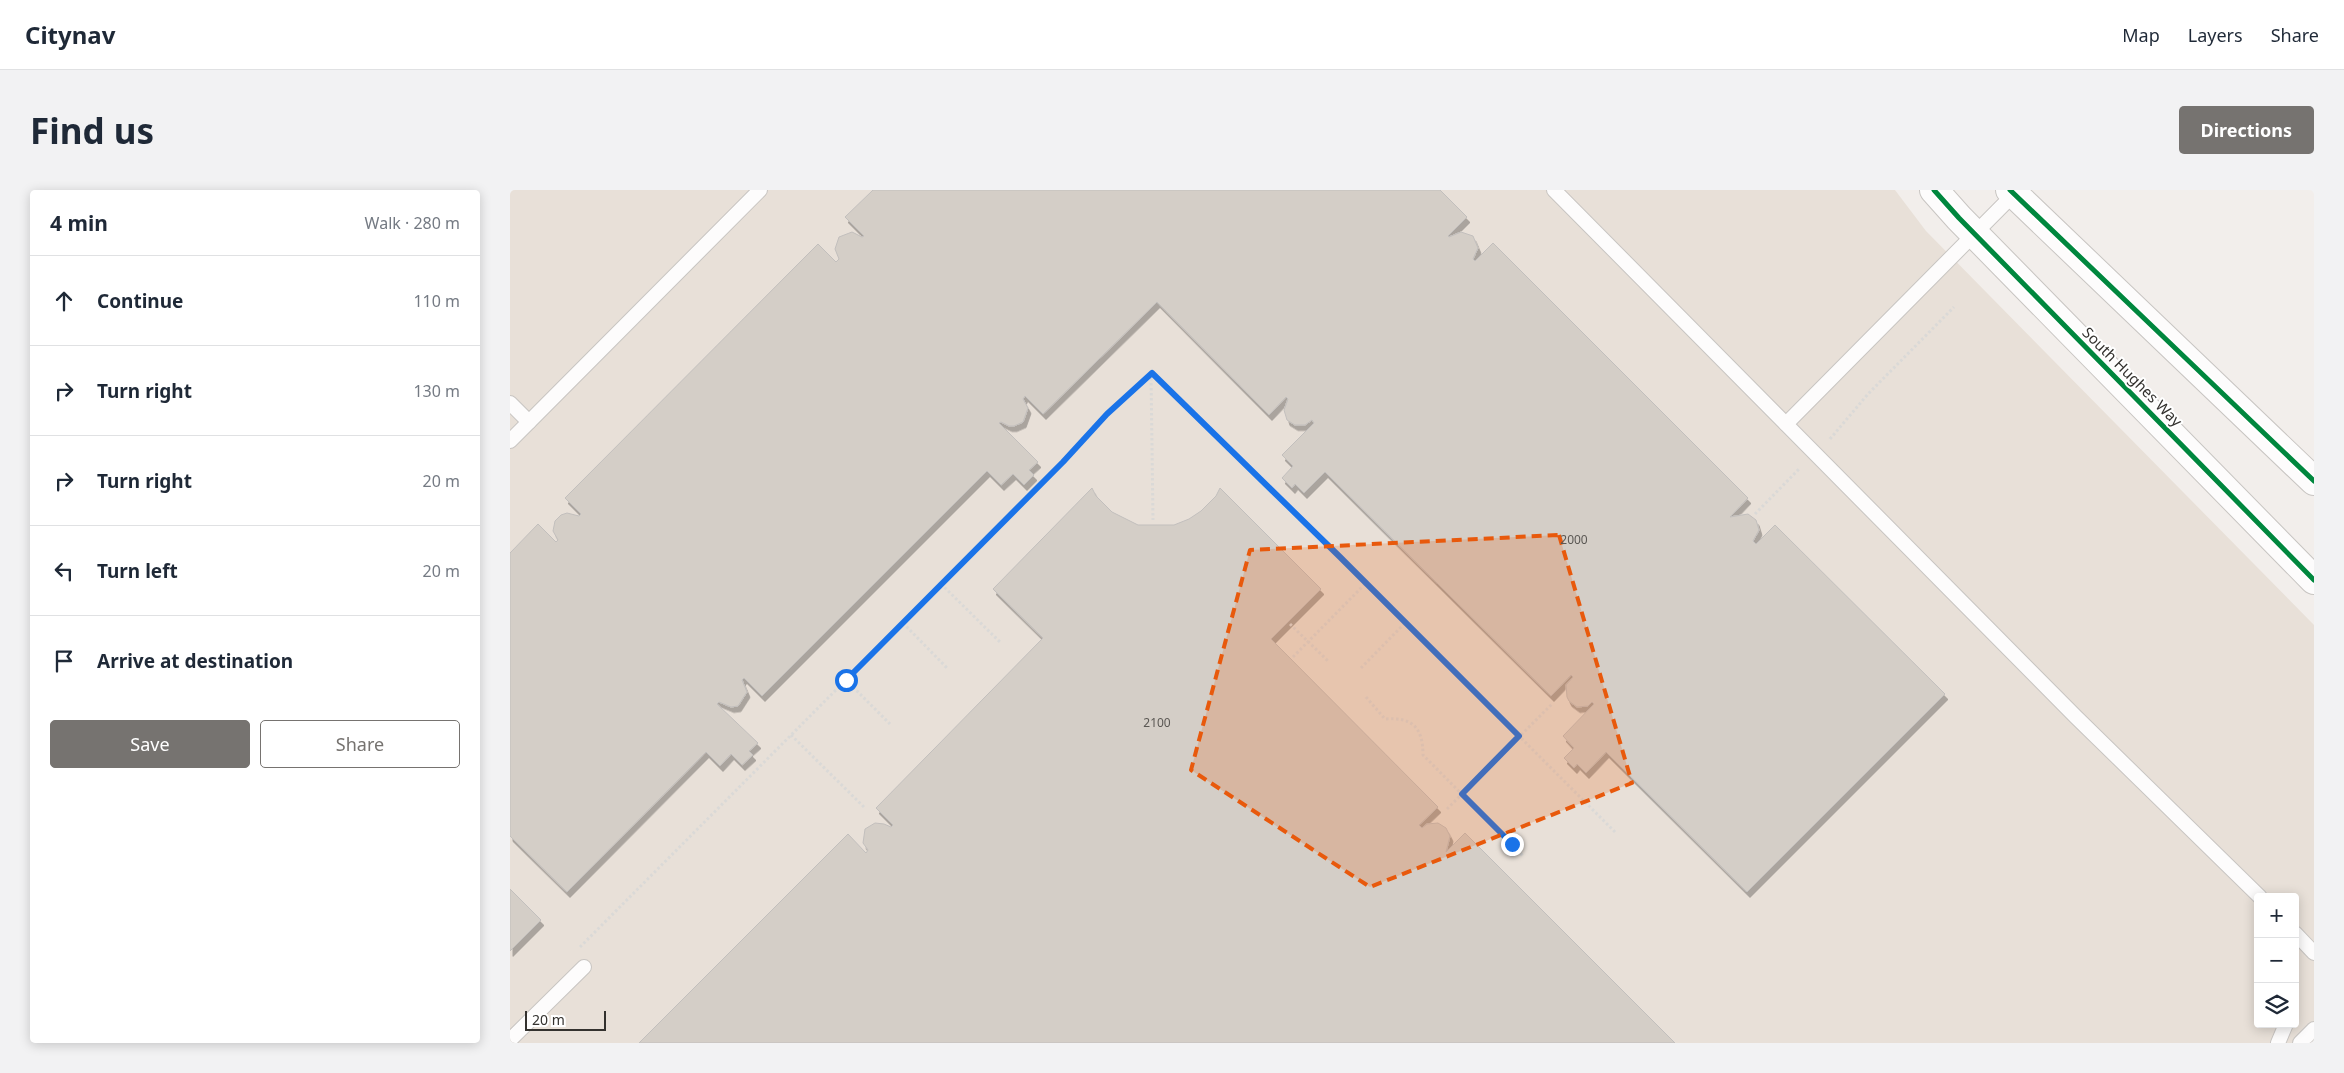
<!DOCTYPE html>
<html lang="en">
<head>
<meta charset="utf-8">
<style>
  body { margin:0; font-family:"Noto Sans",sans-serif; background:#f2f2f3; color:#1f2937 }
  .controls { position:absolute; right:15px; bottom:15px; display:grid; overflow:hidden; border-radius:5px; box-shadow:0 2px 12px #0003 }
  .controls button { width:45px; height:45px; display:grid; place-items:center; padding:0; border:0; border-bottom:1px solid #e0e1e3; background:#fff; color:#1f2937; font:25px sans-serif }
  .scale { position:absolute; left:15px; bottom:12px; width:81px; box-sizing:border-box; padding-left:5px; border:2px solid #33312e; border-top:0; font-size:14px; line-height:18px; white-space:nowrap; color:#33312e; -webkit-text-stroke:4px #fff; paint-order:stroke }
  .stop { position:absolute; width:15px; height:15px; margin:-11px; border:4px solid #1a73e8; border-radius:50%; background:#fff }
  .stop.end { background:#1a73e8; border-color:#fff; box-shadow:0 1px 5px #0008 }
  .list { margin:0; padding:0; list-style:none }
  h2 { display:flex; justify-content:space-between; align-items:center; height:65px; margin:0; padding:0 20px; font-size:21px }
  h2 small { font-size:16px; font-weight:400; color:#747a83 }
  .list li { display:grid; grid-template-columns:32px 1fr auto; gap:15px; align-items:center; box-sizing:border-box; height:90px; padding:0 20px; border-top:1px solid #e0e1e3 }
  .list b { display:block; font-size:19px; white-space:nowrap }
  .list em { font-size:16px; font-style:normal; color:#747a83 }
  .actions { display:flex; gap:10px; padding:15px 20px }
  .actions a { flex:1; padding:11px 0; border:1px solid #767370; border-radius:5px; text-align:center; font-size:18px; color:#767370 }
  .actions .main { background:#767370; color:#fff }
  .icon { flex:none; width:28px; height:28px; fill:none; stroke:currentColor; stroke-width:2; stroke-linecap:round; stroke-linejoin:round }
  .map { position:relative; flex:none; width:1804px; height:853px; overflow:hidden; border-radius:5px }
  header { display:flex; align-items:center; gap:30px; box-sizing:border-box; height:70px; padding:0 25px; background:#fff; border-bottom:1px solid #e0e1e3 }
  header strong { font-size:24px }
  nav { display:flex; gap:28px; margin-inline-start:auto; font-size:18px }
  .intro { display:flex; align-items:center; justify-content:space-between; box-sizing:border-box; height:120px; padding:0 30px }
  h1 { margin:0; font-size:35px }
  .button { padding:12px 22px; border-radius:5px; background:#767370; color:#fff; font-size:18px; font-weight:700 }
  main { display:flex; gap:30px; padding:0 30px }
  aside { flex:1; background:#fff; border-radius:5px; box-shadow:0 2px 12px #0003 }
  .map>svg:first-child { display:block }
</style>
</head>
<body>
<header>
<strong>Citynav</strong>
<nav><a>Map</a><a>Layers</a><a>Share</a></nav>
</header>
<div class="intro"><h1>Find us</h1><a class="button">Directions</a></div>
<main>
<aside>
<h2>4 min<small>Walk · 280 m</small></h2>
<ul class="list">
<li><svg class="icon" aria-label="ahead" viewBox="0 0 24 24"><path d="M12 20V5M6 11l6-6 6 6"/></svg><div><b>Continue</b></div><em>110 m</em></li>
<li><svg class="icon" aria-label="right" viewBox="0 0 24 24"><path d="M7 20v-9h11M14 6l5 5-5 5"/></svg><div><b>Turn right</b></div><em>130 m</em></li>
<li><svg class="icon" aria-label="right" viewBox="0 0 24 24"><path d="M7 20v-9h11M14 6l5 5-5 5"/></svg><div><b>Turn right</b></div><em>20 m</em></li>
<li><svg class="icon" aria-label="left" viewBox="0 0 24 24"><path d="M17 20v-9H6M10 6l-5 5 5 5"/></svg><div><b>Turn left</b></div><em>20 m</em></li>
<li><svg class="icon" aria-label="arrive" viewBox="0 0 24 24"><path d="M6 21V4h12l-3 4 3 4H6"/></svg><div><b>Arrive at destination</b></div></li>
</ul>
<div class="actions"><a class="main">Save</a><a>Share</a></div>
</aside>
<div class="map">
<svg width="1804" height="853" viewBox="0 0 1804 853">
  <defs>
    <filter id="shadow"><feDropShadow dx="3" dy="5.5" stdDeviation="0" flood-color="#0004"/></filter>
  </defs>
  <rect width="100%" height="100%" fill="#f2eeeb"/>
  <path fill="#e8e0d8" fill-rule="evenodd" d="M 0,0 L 1385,0 L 1416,41 L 1804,435 L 1804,853 L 0,853 ZM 1748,707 L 1785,707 L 1785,834 L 1748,834 Z"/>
  <g fill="#d4cec7" stroke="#c2bfbd" filter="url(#shadow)">
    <polygon points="363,0 930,0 957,27 938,46 939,47 951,42 963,46 968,58 963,69 965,71 983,53 1238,308 1220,327 1238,324 1246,330 1249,340 1243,351 1246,354 1265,335 1435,504 1237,702 1096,562 1076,583 1067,574 1064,578 1054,568 1064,558 1053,546 1084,514 1082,512 1078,516 1067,517 1059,511 1057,507 1056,495 1063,487 1061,485 1041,506 815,282 794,303 785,294 782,298 772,288 783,276 772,265 804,233 802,230 795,235 785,235 777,230 774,220 778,209 776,207 759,225 647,112 533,224 515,206 513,209 518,218 513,232 504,236 499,236 491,232 489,233 528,272 519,280 524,285 514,295 503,284 491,295 477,281 252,506 234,488 232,490 237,502 228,516 221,517 209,512 207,514 248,553 239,561 243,565 232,575 221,564 210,576 196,562 57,702 0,646 0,363 28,334 46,352 48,350 43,341 45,331 51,325 57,323 69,326 71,324 55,308 308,54 326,72 329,69 325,59 329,47 342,42 352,47 354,46 335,27"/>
    <polygon points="582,298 586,306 602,322 628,335 664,335 679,329 691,321 706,306 710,298 811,399 761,449 928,617 909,635 912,638 917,634 928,633 936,638 940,646 936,662 955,643 1165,853 129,853 338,644 356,663 358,660 353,653 355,639 365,633 374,634 381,637 383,635 366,618 533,448 483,399"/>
    <polygon points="0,699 31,730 0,761"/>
  </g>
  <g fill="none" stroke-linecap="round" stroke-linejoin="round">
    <g stroke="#c8c5c2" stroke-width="16">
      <g id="lane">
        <polyline points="1044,0 1566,527 1750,707"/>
        <polyline points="0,213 19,232 250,0"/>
        <polyline points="1276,234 1504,4"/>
        <polyline points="0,251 19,232"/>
        <polyline points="1785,743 1804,763"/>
        <polyline points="0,850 74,777"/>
        <polyline points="1768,853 1776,834"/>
        <polyline points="1790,853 1804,839"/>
      </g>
    </g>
    <g stroke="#c8c5c2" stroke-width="30">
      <g id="secondary">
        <polyline points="1424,0 1449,28 1804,390"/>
        <polyline points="1500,0 1804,291"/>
      </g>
    </g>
    <g stroke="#dad9d7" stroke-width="3" stroke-dasharray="2.5 2.5" stroke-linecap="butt">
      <polyline points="641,183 643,330"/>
      <polyline points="1320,249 1358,204 1444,117"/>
      <polyline points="1245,324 1290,278"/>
      <polyline points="431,394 490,452"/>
      <polyline points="393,433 437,478"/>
      <polyline points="780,434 818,471"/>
      <polyline points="783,467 856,393"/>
      <polyline points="851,478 895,433"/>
      <polyline points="336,490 380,534"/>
      <path d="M 856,507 L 875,529 C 902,527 913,537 913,565 L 1014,667"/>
      <polyline points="281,545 355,618"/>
      <polyline points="937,619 1042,514"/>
      <polyline points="70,757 553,272 597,224 641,183 830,367 1106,643"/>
    </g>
    <use href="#lane" stroke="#fdfcfc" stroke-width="14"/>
    <use href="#secondary" stroke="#fdfcfc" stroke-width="28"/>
    <g stroke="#fff" stroke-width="8">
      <g id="cycleway">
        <polyline points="1424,0 1449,28 1804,390"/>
        <polyline points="1500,0 1804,291"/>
      </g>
    </g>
    <use href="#cycleway" stroke="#00873e" stroke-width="5"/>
  </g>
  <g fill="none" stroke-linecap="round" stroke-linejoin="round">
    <polyline stroke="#1a73e8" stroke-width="6" points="336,490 553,272 597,224 642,183 830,367 1009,546 952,604 1002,654"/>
  </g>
  <path fill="#e8590c" fill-opacity="0.2" stroke="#e8590c" stroke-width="4" stroke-dasharray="10 6" stroke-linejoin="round" d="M 1049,345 L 1122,593 L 860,697 L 681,580 L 740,360 Z"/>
  <g text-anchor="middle" stroke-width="4" stroke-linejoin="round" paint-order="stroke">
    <g font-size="12" fill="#5b5854">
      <text x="1064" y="354">2000</text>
      <text x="647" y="537">2100</text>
    </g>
    <g font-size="15" fill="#33312e" stroke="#fff">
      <text transform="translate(1622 187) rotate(45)" y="5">South Hughes Way</text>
    </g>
  </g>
</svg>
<div class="controls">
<button>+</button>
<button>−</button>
<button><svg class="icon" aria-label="layers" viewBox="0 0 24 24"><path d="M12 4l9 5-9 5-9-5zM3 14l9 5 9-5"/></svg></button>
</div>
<div class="scale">20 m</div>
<div class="stop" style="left:336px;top:490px"></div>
<div class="stop end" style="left:1002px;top:654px"></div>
</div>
</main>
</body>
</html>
